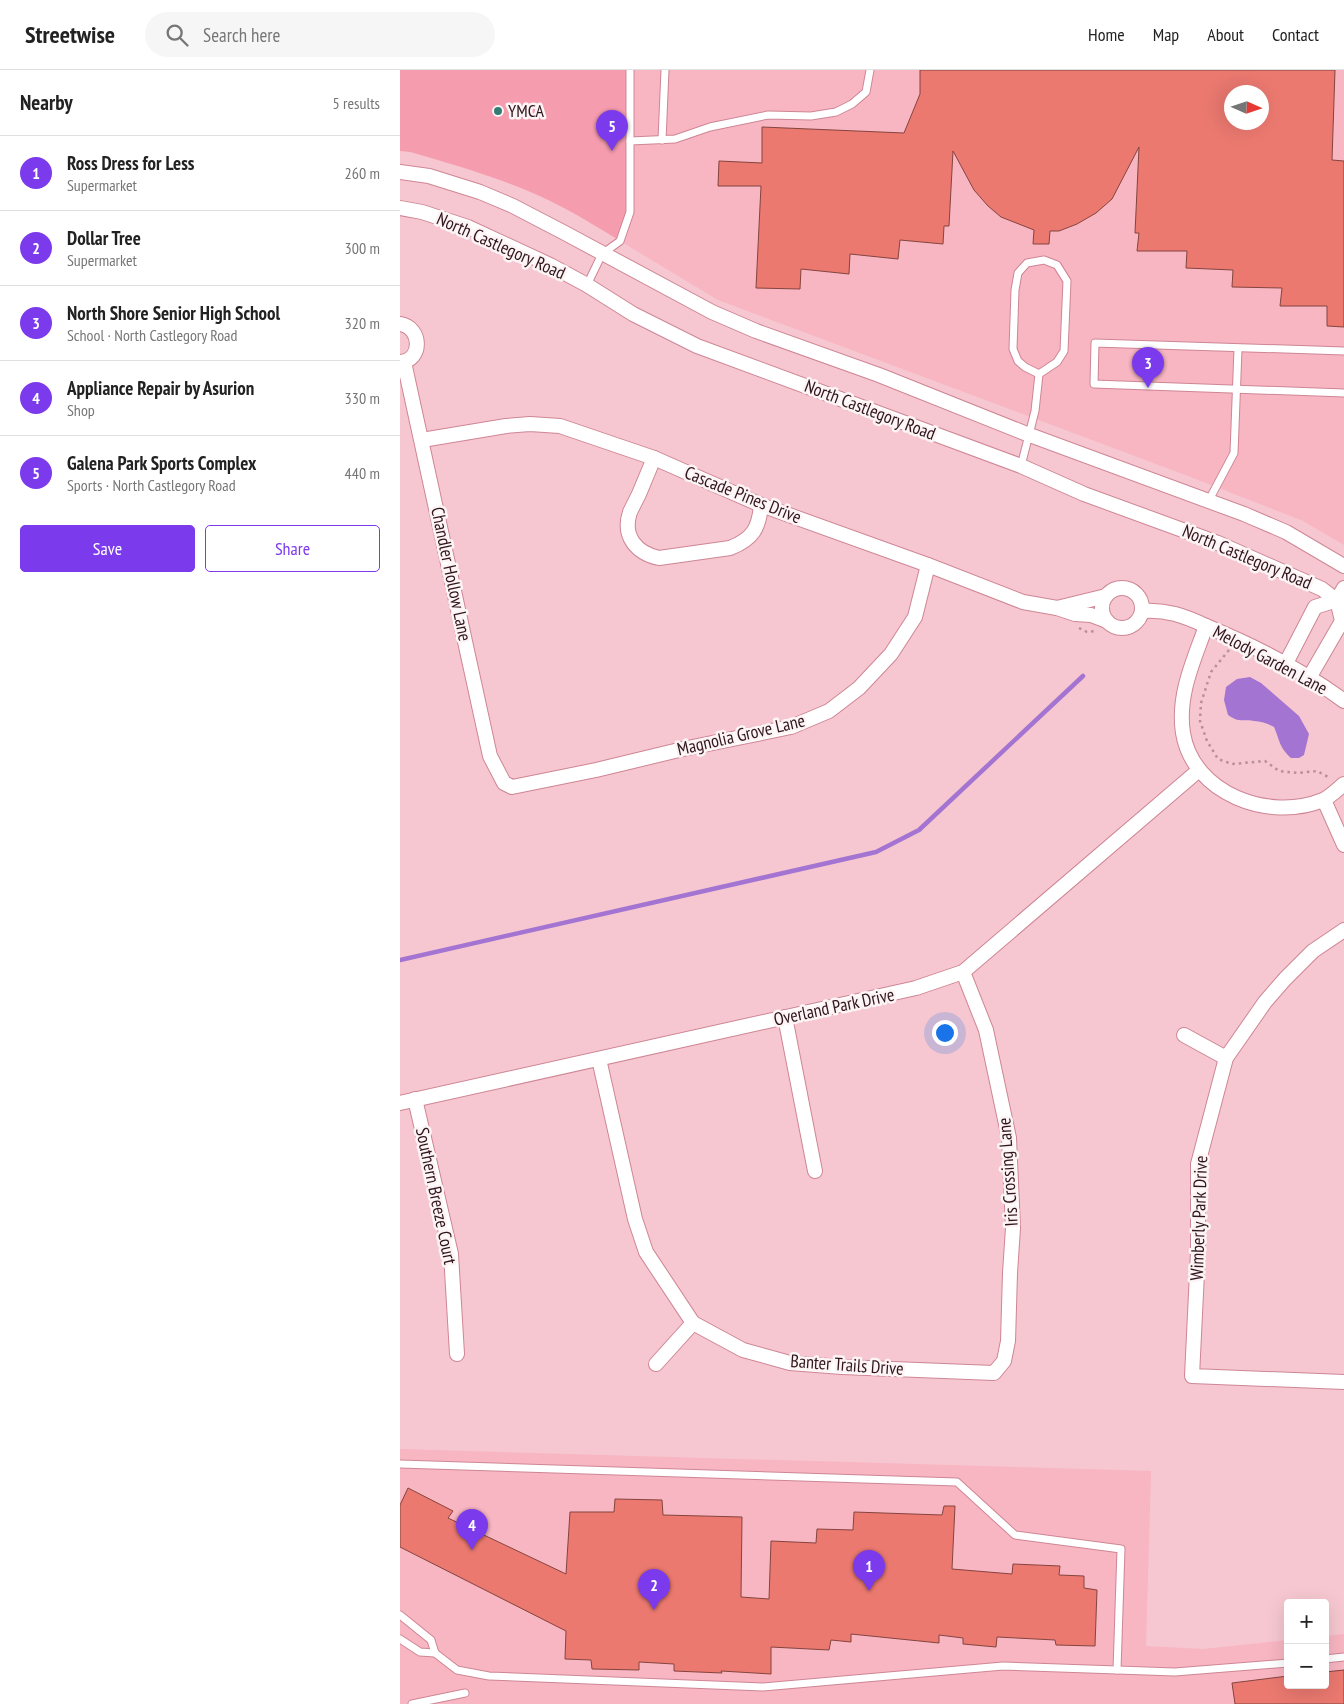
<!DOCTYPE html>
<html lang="en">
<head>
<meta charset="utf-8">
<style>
  body { margin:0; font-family:"PT Sans Narrow",sans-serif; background:#f6f6f6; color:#222 }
  .controls { position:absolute; right:15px; bottom:15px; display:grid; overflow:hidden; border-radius:5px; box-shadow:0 5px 20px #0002 }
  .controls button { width:45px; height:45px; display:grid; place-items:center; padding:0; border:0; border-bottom:1px solid #e0e0e0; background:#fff; color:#222; font:25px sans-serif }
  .compass { position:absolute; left:824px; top:15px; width:45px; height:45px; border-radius:50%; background:#fff; box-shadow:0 5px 20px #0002; rotate:93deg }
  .you { position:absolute; left:544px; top:962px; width:18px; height:18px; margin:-12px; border:4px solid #fff; border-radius:50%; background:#1a73e8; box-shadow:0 0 0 8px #1a73e833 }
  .badge { display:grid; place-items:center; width:32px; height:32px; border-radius:50%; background:#7c3aed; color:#fff; font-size:16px; font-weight:700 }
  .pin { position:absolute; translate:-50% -41px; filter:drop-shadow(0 1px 2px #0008) }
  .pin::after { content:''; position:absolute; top:26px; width:18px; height:15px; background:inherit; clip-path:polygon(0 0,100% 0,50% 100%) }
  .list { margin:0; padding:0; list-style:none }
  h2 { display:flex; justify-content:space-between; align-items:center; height:65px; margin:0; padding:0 20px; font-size:21px }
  h2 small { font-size:16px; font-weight:400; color:#767676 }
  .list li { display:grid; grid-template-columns:32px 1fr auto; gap:15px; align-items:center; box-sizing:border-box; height:75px; padding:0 20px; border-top:1px solid #e0e0e0 }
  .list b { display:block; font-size:19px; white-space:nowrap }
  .list p { margin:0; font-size:16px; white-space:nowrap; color:#767676 }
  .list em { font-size:16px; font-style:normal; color:#767676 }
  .actions { display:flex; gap:10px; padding:15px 20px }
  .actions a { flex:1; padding:11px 0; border:1px solid #7c3aed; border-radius:5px; text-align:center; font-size:18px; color:#7c3aed }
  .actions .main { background:#7c3aed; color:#fff }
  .icon { flex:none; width:28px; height:28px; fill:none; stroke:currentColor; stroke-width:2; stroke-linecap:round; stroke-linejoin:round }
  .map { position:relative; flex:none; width:944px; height:1634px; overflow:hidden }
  header { display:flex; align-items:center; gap:30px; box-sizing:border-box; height:70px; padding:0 25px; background:#fff; border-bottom:1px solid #e0e0e0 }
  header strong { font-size:24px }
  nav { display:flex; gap:28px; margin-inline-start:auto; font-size:18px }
  .search { width:350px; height:45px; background:#f6f6f6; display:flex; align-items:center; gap:12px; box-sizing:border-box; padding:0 18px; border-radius:28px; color:#767676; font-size:19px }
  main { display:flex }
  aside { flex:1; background:#fff }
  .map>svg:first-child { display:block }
</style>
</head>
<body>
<header>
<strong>Streetwise</strong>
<div class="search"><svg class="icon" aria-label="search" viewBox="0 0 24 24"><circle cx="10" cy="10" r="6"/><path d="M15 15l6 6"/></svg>Search here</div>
<nav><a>Home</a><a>Map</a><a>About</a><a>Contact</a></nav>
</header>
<main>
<aside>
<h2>Nearby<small>5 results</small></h2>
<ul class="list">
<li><span class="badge">1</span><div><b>Ross Dress for Less</b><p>Supermarket</p></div><em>260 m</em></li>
<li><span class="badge">2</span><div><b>Dollar Tree</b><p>Supermarket</p></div><em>300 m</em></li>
<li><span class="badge">3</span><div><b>North Shore Senior High School</b><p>School · North Castlegory Road</p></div><em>320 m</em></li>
<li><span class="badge">4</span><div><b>Appliance Repair by Asurion</b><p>Shop</p></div><em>330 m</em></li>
<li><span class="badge">5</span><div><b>Galena Park Sports Complex</b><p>Sports · North Castlegory Road</p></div><em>440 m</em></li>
</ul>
<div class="actions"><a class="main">Save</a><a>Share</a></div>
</aside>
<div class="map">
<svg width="944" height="1634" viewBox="0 0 944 1634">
  <rect width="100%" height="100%" fill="#f6c7d0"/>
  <g fill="#f8b5c2" fill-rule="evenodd">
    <path d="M 230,0 L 944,0 L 944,475 L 903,451 L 788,406 L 318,230 L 220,171 ZM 832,22 L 862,22 L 862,52 L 832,52 Z"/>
    <polygon points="0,1379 751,1401 746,1576 803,1579 888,1570 888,1615 925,1615 925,1566 944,1564 944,1634 0,1634"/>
  </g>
  <path fill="#f69caf" d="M 0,0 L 230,0 L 230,142 L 220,171 C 202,160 183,148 164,138 C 115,112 62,97 10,82 L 0,81 Z"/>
  <path fill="#a374d1" d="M 850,607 L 861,613 L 899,646 L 909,664 L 904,685 L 899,688 L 891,688 C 879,677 880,671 874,657 C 868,654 861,651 854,651 C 842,649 839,653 828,645 L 824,630 L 826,617 L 837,609 Z"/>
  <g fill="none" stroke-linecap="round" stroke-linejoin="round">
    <polyline stroke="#a374d1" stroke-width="4.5" points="0,890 476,782 519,760 683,606"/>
  </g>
  <g fill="#eb7970" stroke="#85443e" fill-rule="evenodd">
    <path d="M 520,0 L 935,0 L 932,90 L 944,91 L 944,257 L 927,256 L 927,236 L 880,236 L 882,218 L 832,217 L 833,200 L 786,198 L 787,181 L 737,181 L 739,163 L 735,163 L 739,77 L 712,129 L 696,143 L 677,154 L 659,161 L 650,161 L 649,174 L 633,174 L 634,160 L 601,147 L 588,136 L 574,120 L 553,81 L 549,156 L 544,156 L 543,174 L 500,170 L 498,189 L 450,184 L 449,204 L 401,199 L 400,219 L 356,218 L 361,116 L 318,116 L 319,91 L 362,93 L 362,57 L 504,63 L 520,24 ZM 832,22 L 862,22 L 862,52 L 832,52 Z"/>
    <polygon points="8,1418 53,1441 48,1448 166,1504 170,1442 214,1442 215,1429 262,1430 263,1445 342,1447 341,1527 369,1529 371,1471 416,1473 417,1459 453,1460 454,1442 542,1445 544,1436 555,1436 552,1499 612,1504 613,1494 660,1496 659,1505 684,1506 684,1518 697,1520 695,1576 656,1575 655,1570 597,1567 596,1577 563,1574 563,1568 539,1565 539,1573 451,1564 451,1572 431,1570 429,1580 371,1577 371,1604 321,1601 322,1603 274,1601 274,1594 239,1592 239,1600 192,1599 191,1590 165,1589 166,1561 0,1477 0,1435"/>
    <polygon points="944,1600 944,1634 835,1634 832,1613 888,1606 888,1615 925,1615 925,1602"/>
  </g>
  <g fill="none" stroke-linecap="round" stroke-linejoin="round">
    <g stroke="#ce8695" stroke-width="9">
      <g id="service">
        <polyline points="262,70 265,0"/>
        <polyline points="230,71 275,69 310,57 368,45 411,46 436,42 452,34 466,22 470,0"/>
        <polygon points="644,190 657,195 667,211 664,281 657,292 639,304 625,297 618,291 613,279 615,220 618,203 627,193"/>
        <polyline points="187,215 202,184 220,171 230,142 230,0"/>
        <polyline points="944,281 695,273 694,314 944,323"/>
        <polyline points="621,396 635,341 639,304"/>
        <polyline points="808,432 834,383 838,279"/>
        <polyline points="0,1394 557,1412 615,1465 721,1479 717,1600"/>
        <polyline points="0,1545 31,1570 35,1583 57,1600 89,1606 363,1617 603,1596 775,1602 888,1593"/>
        <polyline points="0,1569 20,1582 35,1583"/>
        <polyline points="925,1589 944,1587"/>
        <polyline points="12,1634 65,1623"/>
      </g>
    </g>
    <g stroke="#ce8695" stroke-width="16">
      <g id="minor">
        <polyline points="0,102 29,106 80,122 113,136 163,162 312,242 356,261 479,305 627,364 844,444 886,462 944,496"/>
        <polyline points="0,138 22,142 68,157 150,195 187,215 233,244 297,276 621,396 684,424 818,473 922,519 944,536"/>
        <path d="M 0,254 C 22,257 23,291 0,292"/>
        <polyline points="4,292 90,686 104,713 112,717 196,700 283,679 391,657 429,641 459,618 491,584 515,547 528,495"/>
        <polyline points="22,370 106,356 130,354 160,356 254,388 361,435 528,495 623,532 657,538 675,544 691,545 707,551"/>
        <path d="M 254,388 C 249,400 244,412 239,424 C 236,430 233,436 230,442 C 222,466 236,483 259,488 L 330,478 C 353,469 359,458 361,435"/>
        <circle cx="722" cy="538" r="20"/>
        <polyline points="657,538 706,526"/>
        <path d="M 742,541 C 766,539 785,546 806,556"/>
        <polyline points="885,595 915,537 937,530 944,518"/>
        <polyline points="909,608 942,551 937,530"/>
        <path d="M 944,631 C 903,600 854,576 806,556 C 794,590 777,625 783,663 C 793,724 869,752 923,730 C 930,727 938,719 944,714"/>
        <polyline points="924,730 944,775"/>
        <polyline points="944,860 913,881 885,909 865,932 826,988 798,1094 798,1182 792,1306 944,1312"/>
        <polyline points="385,947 415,1101"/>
        <polyline points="784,965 826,988"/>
        <polyline points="199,989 235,1149 246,1182 293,1253 343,1280 390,1293 442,1297 594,1303 604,1291 608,1271 610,1203 613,1158 609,1068 586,960 563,902"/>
        <polyline points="15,1029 51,1184 57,1284"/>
        <polyline points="0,1033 516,918 563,902 799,700"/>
        <polyline points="256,1294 293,1253"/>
      </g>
    </g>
    <g stroke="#b88f97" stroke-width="2.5" stroke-dasharray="2.5 4" stroke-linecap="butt">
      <polyline points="679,558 687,562 695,561"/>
      <polyline points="829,580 811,602 801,633 800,651 807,671 818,689 832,694 865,691 879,701 898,703 917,701 930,708"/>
    </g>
    <use href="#service" stroke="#fff" stroke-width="7"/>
    <use href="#minor" stroke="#fff" stroke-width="14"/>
  </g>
  <circle fill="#357c74" stroke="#fcf4f5" stroke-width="2" cx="98" cy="41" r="5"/>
  <g text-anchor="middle" stroke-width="5" stroke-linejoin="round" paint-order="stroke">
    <g font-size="18" fill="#30151c" stroke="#fcf4f5" text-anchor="start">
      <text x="108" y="47">YMCA</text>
    </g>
    <g font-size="18" fill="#30151c" stroke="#fcf4f5">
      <text transform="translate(101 176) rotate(24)" y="6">North Castlegory Road</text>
      <text transform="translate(470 340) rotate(21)" y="6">North Castlegory Road</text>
      <text transform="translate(343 425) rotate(22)" y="6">Cascade Pines Drive</text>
      <text transform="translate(847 487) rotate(23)" y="6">North Castlegory Road</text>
      <text transform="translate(51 504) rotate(78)" y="6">Chandler Hollow Lane</text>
      <text transform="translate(870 590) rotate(28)" y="6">Melody Garden Lane</text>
      <text transform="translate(341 665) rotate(-13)" y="6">Magnolia Grove Lane</text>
      <text transform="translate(434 937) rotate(-12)" y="6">Overland Park Drive</text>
      <text transform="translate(608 1102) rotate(-94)" y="6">Iris Crossing Lane</text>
      <text transform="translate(36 1126) rotate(78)" y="6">Southern Breeze Court</text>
      <text transform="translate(799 1148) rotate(-88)" y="6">Wimberly Park Drive</text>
      <text transform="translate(447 1295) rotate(4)" y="6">Banter Trails Drive</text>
    </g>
  </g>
</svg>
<div class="controls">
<button>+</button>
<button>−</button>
</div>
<svg class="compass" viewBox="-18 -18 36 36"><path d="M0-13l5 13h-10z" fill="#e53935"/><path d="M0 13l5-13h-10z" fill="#767676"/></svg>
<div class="you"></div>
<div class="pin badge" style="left:469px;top:1521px">1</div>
<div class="pin badge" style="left:254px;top:1540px">2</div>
<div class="pin badge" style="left:748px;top:318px">3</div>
<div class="pin badge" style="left:72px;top:1480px">4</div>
<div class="pin badge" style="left:212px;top:81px">5</div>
</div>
</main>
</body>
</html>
